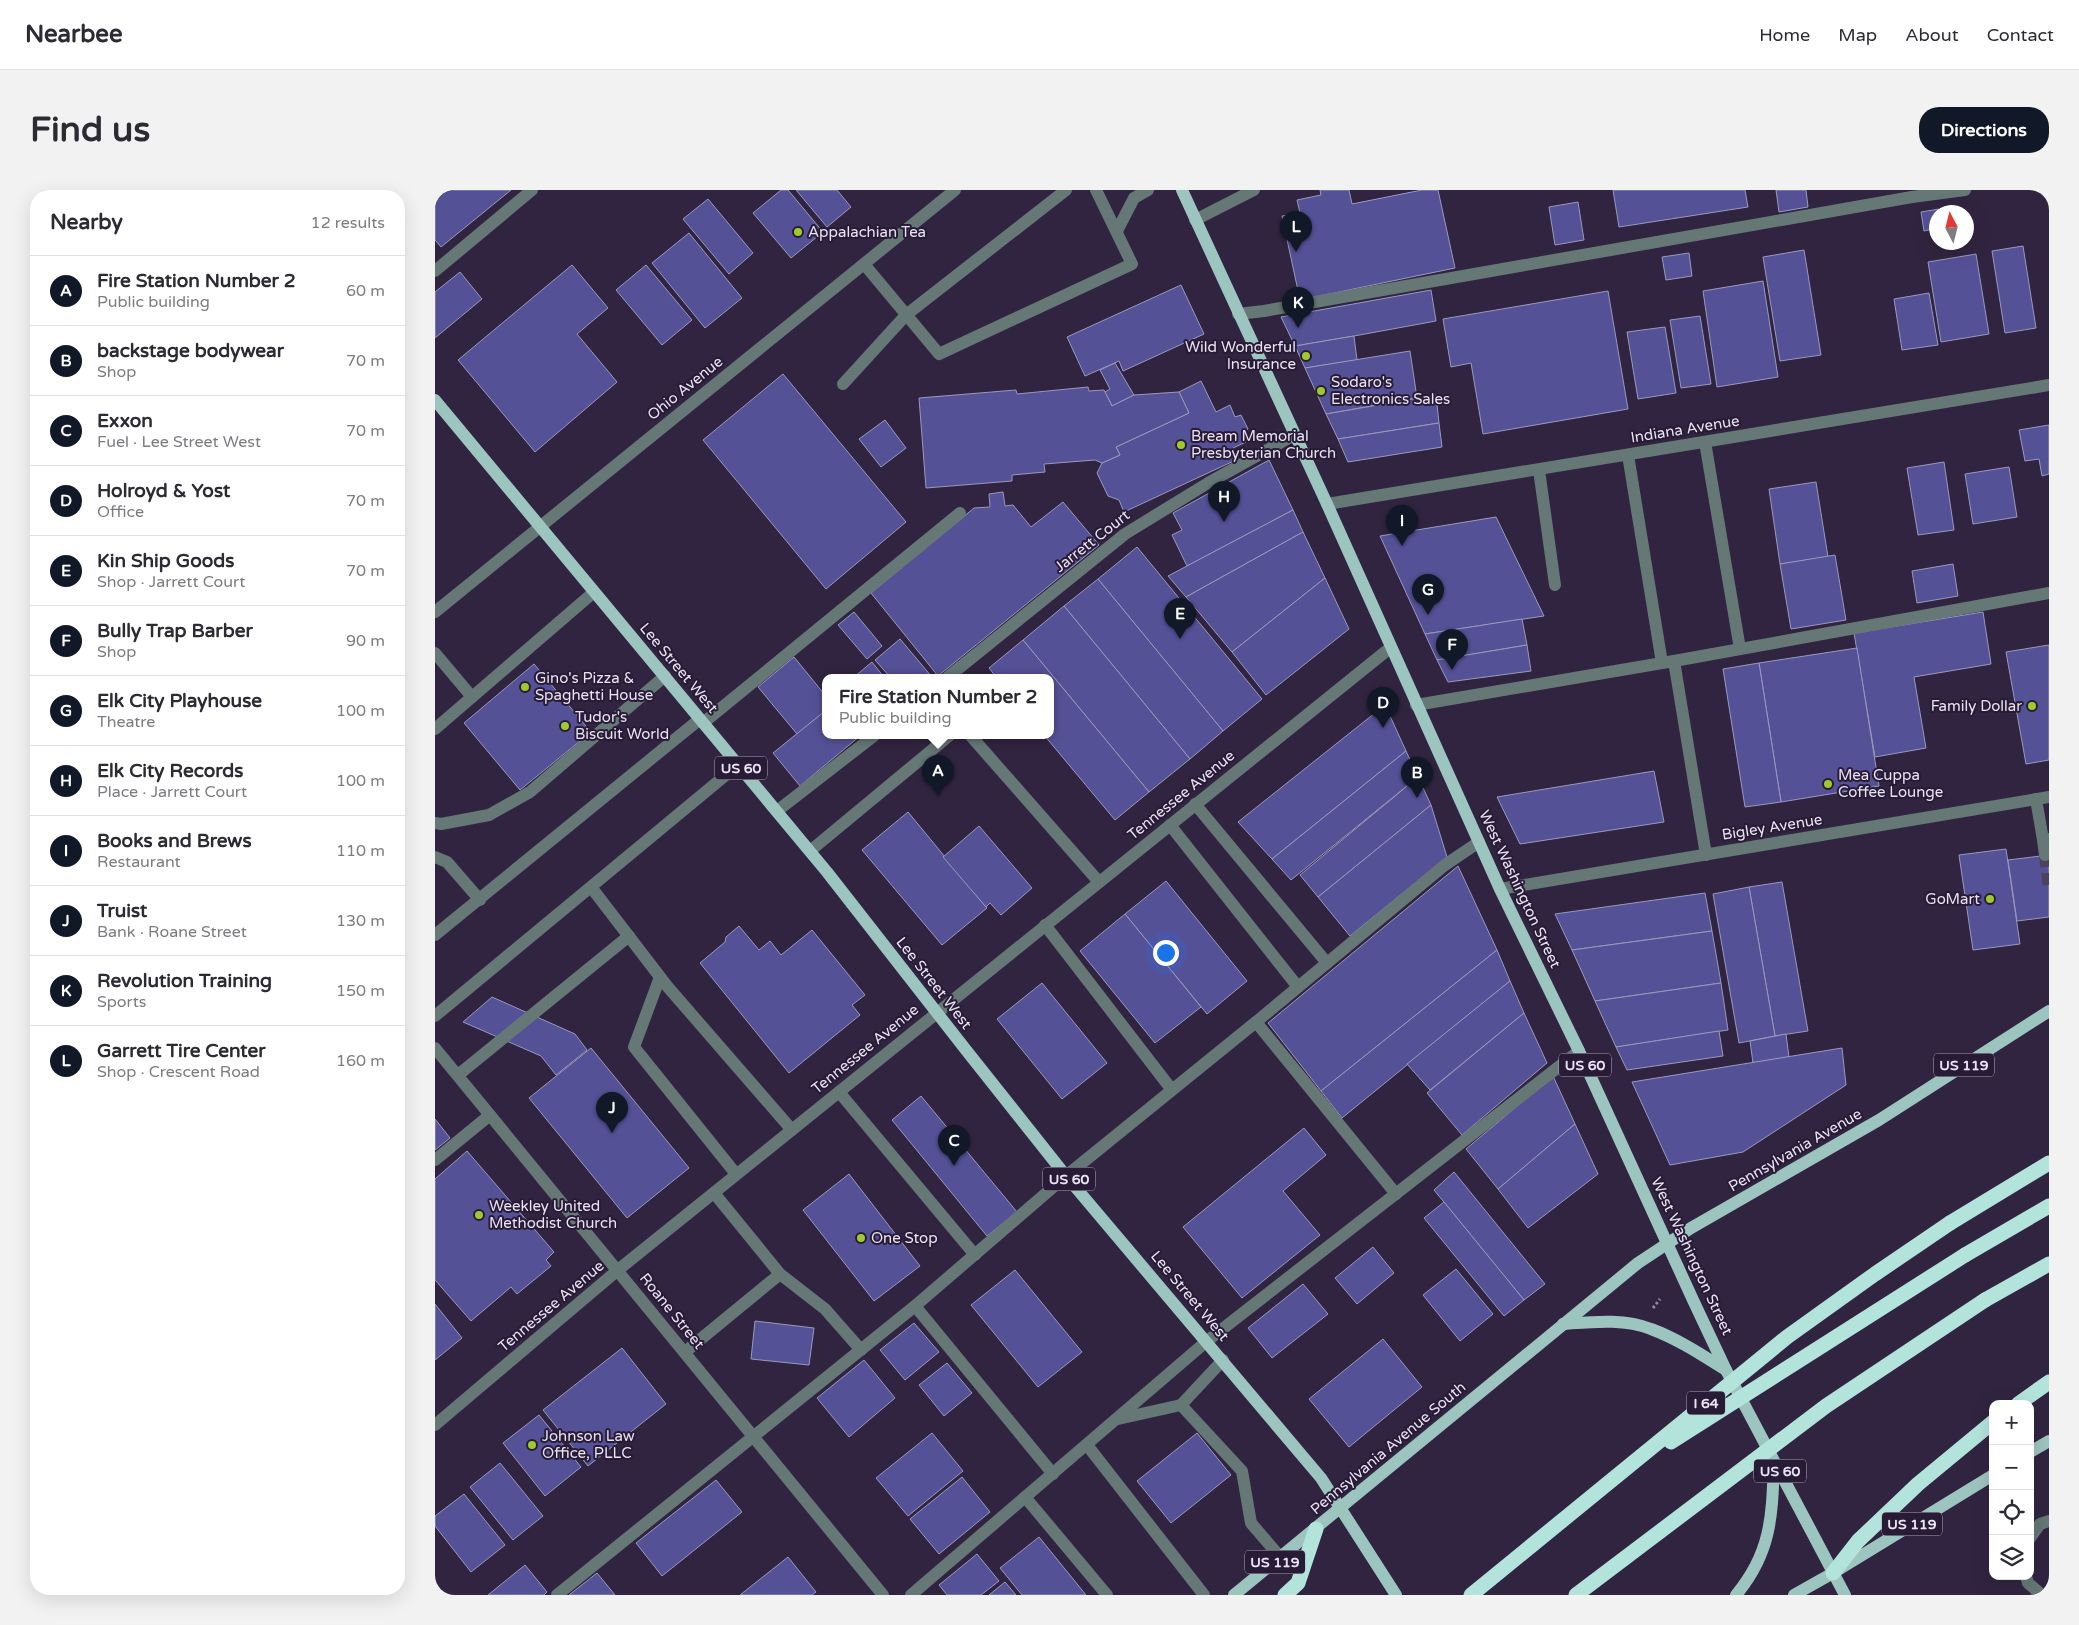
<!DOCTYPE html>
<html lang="en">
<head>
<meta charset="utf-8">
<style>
  body { margin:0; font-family:"Varela Round",sans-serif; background:#f2f2f3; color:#2b2b33 }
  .controls { position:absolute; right:15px; bottom:15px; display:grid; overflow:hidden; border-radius:10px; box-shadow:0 5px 20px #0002 }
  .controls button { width:45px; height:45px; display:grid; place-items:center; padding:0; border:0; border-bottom:1px solid #e1e1e2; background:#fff; color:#2b2b33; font:25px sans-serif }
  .compass { position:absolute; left:1494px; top:15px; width:45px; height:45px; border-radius:50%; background:#fff; box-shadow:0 5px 20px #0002; rotate:353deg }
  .you { position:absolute; left:730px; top:762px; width:18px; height:18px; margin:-12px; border:4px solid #fff; border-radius:50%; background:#1a73e8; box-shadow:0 0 0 8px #1a73e833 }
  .badge { display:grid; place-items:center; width:32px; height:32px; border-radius:50%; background:#111827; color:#fff; font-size:16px; font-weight:700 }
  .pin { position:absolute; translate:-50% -41px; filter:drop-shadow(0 1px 2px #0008) }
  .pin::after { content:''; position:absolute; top:26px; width:18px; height:15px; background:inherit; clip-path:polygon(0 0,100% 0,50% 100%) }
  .popup { position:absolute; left:387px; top:484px; width:232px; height:65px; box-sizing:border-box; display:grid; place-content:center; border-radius:10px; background:#fff; filter:drop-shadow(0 1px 4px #0005); font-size:16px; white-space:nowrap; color:#7c7c81 }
  .popup b { font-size:19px; color:#2b2b33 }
  .popup::after { content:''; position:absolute; left:50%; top:100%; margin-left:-10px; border:10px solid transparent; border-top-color:#fff }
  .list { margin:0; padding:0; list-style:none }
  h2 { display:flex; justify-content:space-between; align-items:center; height:65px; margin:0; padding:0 20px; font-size:21px }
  h2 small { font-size:16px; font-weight:400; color:#7c7c81 }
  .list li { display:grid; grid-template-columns:32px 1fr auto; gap:15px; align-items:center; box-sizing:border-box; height:70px; padding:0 20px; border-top:1px solid #e1e1e2 }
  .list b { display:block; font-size:19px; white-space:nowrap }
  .list p { margin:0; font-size:16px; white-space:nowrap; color:#7c7c81 }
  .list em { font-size:16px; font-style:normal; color:#7c7c81 }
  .icon { flex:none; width:28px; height:28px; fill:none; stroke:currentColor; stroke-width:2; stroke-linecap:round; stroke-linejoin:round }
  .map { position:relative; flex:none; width:1614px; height:1405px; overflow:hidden; border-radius:20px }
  header { display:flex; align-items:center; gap:30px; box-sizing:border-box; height:70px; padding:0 25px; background:#fff; border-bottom:1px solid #e1e1e2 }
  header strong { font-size:24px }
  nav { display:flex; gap:28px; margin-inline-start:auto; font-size:18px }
  .intro { display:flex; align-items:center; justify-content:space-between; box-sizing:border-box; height:120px; padding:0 30px }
  h1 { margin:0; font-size:35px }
  .button { padding:12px 22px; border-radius:20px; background:#111827; color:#fff; font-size:18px; font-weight:700 }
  main { display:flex; gap:30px; padding:0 30px }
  aside { flex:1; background:#fff; border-radius:20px; box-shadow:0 5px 20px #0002 }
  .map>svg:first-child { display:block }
</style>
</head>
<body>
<header>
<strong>Nearbee</strong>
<nav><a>Home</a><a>Map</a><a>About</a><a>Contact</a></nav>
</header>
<div class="intro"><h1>Find us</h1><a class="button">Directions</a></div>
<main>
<aside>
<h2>Nearby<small>12 results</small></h2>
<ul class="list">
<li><span class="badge">A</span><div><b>Fire Station Number 2</b><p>Public building</p></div><em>60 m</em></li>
<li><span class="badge">B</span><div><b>backstage bodywear</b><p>Shop</p></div><em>70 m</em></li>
<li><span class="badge">C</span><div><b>Exxon</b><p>Fuel · Lee Street West</p></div><em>70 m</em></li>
<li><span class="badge">D</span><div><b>Holroyd &amp; Yost</b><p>Office</p></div><em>70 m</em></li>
<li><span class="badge">E</span><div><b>Kin Ship Goods</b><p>Shop · Jarrett Court</p></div><em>70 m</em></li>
<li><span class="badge">F</span><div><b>Bully Trap Barber</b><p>Shop</p></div><em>90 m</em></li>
<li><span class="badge">G</span><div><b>Elk City Playhouse</b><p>Theatre</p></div><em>100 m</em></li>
<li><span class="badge">H</span><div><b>Elk City Records</b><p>Place · Jarrett Court</p></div><em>100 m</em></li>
<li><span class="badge">I</span><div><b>Books and Brews</b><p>Restaurant</p></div><em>110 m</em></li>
<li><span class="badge">J</span><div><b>Truist</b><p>Bank · Roane Street</p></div><em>130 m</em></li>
<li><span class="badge">K</span><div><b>Revolution Training</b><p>Sports</p></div><em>150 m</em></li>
<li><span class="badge">L</span><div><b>Garrett Tire Center</b><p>Shop · Crescent Road</p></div><em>160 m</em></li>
</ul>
</aside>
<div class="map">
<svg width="1614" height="1405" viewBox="0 0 1614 1405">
  <rect width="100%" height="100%" fill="#312440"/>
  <g fill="#555197" stroke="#999abd">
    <polygon points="0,0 76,0 6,57 0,50"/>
    <polygon points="346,0 353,0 388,42 356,68 318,23"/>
    <polygon points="361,0 402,0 416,17 392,37"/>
    <polygon points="885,0 914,0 917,14 987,0 1003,0 1020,78 865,110 847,26 865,23 862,10 886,5"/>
    <polygon points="1178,0 1310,0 1313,17 1184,37"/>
    <polygon points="1341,0 1371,0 1373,17 1344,22"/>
    <polygon points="273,9 318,63 294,84 248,29"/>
    <polygon points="1143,12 1149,50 1120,55 1114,17"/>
    <polygon points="1504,19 1504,22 1502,22 1502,38 1489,41 1486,22"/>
    <polygon points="254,43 307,108 270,138 217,73"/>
    <polygon points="1588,56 1601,138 1570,143 1557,61"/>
    <polygon points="1369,60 1386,165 1345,171 1328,67"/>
    <polygon points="1254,63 1257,86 1231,90 1227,67"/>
    <polygon points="1541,64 1554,144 1506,152 1493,72"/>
    <polygon points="137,75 173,118 142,144 182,192 100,262 23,170"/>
    <polygon points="211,75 257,130 227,155 181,100"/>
    <polygon points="25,82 47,109 0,148 0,102"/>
    <polygon points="1328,91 1343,187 1282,197 1268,101"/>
    <polygon points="746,95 769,144 688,181 684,171 650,186 632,147"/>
    <polygon points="996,100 1001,131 919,146 860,156 846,127"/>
    <polygon points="1173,101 1193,219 1048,244 1036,173 1016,177 1008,129"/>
    <polygon points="1494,103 1503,155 1467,160 1459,109"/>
    <polygon points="1265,126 1276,194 1246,198 1235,130"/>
    <polygon points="1230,137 1241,203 1203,209 1192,142"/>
    <polygon points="919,146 922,170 870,178 860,156"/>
    <polygon points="975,161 982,208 891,224 870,178"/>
    <polygon points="680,173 699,205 677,216 670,202 675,199 665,180"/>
    <polygon points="348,184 471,332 391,399 268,250"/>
    <polygon points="766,191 781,222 795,215 800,227 806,225 813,239 806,243 811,252 798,258 803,269 689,322 684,310 673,306 662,283 667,273 685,265 681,257 754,223 744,202"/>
    <polygon points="653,197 654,201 669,200 677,216 699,205 744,202 754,223 681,257 685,265 667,273 660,270 609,274 610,282 577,285 577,291 491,298 484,208 581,200 582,204"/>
    <polygon points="1001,205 1004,233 903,249 891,224"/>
    <polygon points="450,230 471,258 446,277 424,249"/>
    <polygon points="1004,233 1007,257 913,272 903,249"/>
    <polygon points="1614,235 1614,284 1607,286 1604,269 1590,271 1584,240"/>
    <polygon points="834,270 858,320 752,376 737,345 747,340 738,323"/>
    <polygon points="1509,272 1519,340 1483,345 1472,278"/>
    <polygon points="1574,277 1582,327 1538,334 1530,284"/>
    <polygon points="1381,292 1393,367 1345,374 1334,299"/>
    <polygon points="568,302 570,316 578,315 596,337 628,312 664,355 503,486 436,403 539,318 555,317 554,304"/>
    <polygon points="858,320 868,342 751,407 733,386"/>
    <polygon points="1061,327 1109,426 990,444 945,346"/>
    <polygon points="868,342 890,388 797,462 751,407"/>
    <polygon points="702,357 827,509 788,541 663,389"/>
    <polygon points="1400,365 1411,430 1356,439 1345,374"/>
    <polygon points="1518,374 1523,406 1482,413 1477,381"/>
    <polygon points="890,388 914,439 831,505 797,462"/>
    <polygon points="663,389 788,541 755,569 629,416"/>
    <polygon points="629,416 755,569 714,602 588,450"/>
    <polygon points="419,422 447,456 432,469 403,435"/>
    <polygon points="1548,422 1556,474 1479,487 1491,558 1440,567 1419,443"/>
    <polygon points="1087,429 1092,455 1002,470 990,444"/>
    <polygon points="465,449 497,487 455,487 440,470"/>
    <polygon points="588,450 714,602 680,630 609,545 616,545 616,487 561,487 554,478"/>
    <polygon points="1092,455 1096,481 1013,492 1002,470"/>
    <polygon points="1614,455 1614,570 1591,574 1571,462"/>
    <polygon points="1422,458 1444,596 1346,612 1324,473"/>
    <polygon points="359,467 390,505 390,521 362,544 323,497"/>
    <polygon points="437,472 449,487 419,487"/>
    <polygon points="1324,473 1346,612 1310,617 1288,479"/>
    <polygon points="99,474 156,542 85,600 29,533"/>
    <polygon points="950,515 971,561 837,669 803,632"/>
    <polygon points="390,521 390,545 424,545 425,546 365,596 338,563"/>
    <polygon points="971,561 983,587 856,690 837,669"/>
    <polygon points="1219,581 1229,632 1085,654 1062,607"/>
    <polygon points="983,587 996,615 883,707 865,685"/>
    <polygon points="996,615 1012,667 915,746 883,707"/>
    <polygon points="473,622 552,718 507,755 427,660"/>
    <polygon points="544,636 597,698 566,725 555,713 551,717 508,667"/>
    <polygon points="1571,659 1585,754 1538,760 1524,665"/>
    <polygon points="1614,665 1614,727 1582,731 1573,670"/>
    <polygon points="1023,676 1062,760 886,901 833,833"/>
    <polygon points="731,691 812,791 772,824 690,724"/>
    <polygon points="1347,692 1373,841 1340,846 1314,697"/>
    <polygon points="1314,697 1340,846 1304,853 1278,704"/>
    <polygon points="1270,703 1277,741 1137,760 1120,724"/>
    <polygon points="690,724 766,817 720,853 645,761"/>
    <polygon points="304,736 324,760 335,751 346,765 377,740 430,805 417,815 425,825 354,883 265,773 290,752 291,747"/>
    <polygon points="1277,741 1286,793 1160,811 1137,760"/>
    <polygon points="1062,760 1075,791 907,928 886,901"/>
    <polygon points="1075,791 1089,823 995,900 972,874"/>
    <polygon points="607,793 672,873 627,909 562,829"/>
    <polygon points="1286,793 1293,840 1181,857 1160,811"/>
    <polygon points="57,807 140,844 152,860 121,885 106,866 28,832"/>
    <polygon points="1089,823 1112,873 1027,945 992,903"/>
    <polygon points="1284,841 1288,866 1192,880 1181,857"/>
    <polygon points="1351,844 1354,867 1318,873 1315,851"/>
    <polygon points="156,858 254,978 192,1028 94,908"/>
    <polygon points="1407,858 1411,895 1308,962 1235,975 1197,892"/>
    <polygon points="1118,886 1140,934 1063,999 1031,959"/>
    <polygon points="486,906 582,1022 552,1046 457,930"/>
    <polygon points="0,929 15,948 0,960"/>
    <polygon points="1140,934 1163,984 1093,1038 1063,999"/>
    <polygon points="869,938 891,965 848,1001 885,1045 807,1108 748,1037"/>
    <polygon points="32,961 119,1062 111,1070 116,1076 82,1104 76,1097 36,1131 0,1090 0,989"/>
    <polygon points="1019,982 1110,1094 1089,1110 999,1000"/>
    <polygon points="414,984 485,1076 439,1111 368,1020"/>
    <polygon points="1009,1012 1089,1110 1069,1126 989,1028"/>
    <polygon points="938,1057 959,1083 922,1114 900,1088"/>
    <polygon points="1021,1079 1058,1124 1025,1151 988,1105"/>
    <polygon points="580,1080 647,1162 603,1197 536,1115"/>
    <polygon points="868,1094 893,1124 837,1168 813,1138"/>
    <polygon points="0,1114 27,1148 0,1170"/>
    <polygon points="320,1131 379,1138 374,1175 316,1169"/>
    <polygon points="479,1133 504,1162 470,1190 445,1160"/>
    <polygon points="948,1149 987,1197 914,1257 874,1209"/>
    <polygon points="187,1158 231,1214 153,1276 108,1220"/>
    <polygon points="429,1170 460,1208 414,1247 382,1208"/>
    <polygon points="512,1173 537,1203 509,1226 484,1195"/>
    <polygon points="104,1225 146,1277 110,1306 68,1253"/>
    <polygon points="497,1243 528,1281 473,1326 441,1288"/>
    <polygon points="762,1243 796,1285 736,1333 702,1291"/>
    <polygon points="65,1273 108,1326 78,1350 35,1297"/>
    <polygon points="527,1287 555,1322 504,1364 475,1329"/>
    <polygon points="281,1290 307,1322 227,1386 201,1353"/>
    <polygon points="29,1304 70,1355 36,1382 0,1336 0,1326"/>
    <polygon points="604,1347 651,1405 587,1405 565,1378"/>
    <polygon points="542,1364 564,1391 546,1405 512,1405 504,1395"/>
    <polygon points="353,1367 381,1402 377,1405 305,1405"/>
    <polygon points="90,1375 112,1402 109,1405 53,1405"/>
    <polygon points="162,1383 180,1405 134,1405"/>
    <polygon points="570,1392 581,1405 554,1405"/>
  </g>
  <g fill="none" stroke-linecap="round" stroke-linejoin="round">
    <polyline stroke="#4d415b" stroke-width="12" stroke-dasharray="12 6" stroke-linecap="butt" points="1610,665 1614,697"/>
    <polyline stroke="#92899f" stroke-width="3" stroke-dasharray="2.5 2.5" stroke-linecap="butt" points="1218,1118 1225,1109"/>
    <g stroke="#657875" stroke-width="12">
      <polyline points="760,30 819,0"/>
      <polyline points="682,41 699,8 713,0"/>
      <polyline points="429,74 504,164 697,74 661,0"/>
      <polyline points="0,81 97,0"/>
      <polyline points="803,124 829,121 1477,7 1530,0"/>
      <polyline points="408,194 471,125 631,0"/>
      <polyline points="1270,252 1305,459"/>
      <polyline points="1193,265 1227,473"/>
      <polyline points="1104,280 1120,395"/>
      <polyline points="892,314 1614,195"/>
      <polyline points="0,422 520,0"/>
      <polyline points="0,463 37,507"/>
      <polyline points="1239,471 1271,665"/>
      <polyline points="513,487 690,344 773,293 859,245"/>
      <polyline points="981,515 1239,471 1614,403"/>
      <polyline points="268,533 525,323"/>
      <polyline points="0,539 159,402"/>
      <polyline points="535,545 664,692"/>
      <polyline points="1601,609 1608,650"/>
      <polyline points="760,614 892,773"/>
      <polyline points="342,621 440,545"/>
      <polyline points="0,633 6,634 54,625 95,602 230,486"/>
      <polyline points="735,635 863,797"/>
      <polyline points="375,661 515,545"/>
      <polyline points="1610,665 1608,650 1614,649"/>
      <polyline points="0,667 12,672 45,710"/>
      <polyline points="156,697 232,796 357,940"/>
      <polyline points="1065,699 1614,607"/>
      <polyline points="610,735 737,900"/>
      <polyline points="0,745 265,529"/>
      <polyline points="225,787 199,857 301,984"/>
      <polyline points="0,826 303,575"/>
      <polyline points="821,832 1010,675 1044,652"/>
      <polyline points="0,858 448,1405"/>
      <polyline points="23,885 194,746"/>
      <polyline points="404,902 540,1065"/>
      <polyline points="0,970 55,925"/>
      <polyline points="279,1003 345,1084 390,1119 426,1160"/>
      <polyline points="480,1116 618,1284"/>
      <polyline points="250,1162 345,1084"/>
      <polyline points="788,1170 746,1215 807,1281 816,1333 845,1367"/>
      <polyline points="683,1229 746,1215"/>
      <polyline points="0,1235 183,1080 955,458"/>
      <polyline points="652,1255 769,1405"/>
      <polyline points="590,1307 672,1405"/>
      <polyline points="1595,1348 1605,1334 1614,1331"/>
      <polyline points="1591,1386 1593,1393 1607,1405"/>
      <polyline points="122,1405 480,1116 631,986 821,832 961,1004"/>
      <polyline points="476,1405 772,1151 1144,861"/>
    </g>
    <g stroke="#9dc5bf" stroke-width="12">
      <polyline points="747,0 892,314 1065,699 1144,861 1258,1110 1291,1180 1410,1405"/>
      <polyline points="0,210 392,682 531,860 631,986 886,1288 961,1405"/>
      <path d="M 1128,1134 C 1156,1132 1189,1128 1216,1139 C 1243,1149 1267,1165 1291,1180"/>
      <polyline points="1595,1262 1614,1251"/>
      <polyline points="799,1405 1203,1073 1256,1038 1444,930 1614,821"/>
      <path d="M 1301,1405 C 1337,1362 1337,1325 1339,1272"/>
      <polyline points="1359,1405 1398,1383 1558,1285"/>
    </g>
    <g stroke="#b3e4dc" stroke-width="15">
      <polyline points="1515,1033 1614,973"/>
      <polyline points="1530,1065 1614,1016"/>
      <polyline points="1550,1110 1614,1074"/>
      <polyline points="1583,1214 1614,1192"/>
      <polyline points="1398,1383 1423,1351 1483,1294 1558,1232"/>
      <polyline points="850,1405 863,1393 881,1339"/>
    </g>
    <g stroke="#b3e4dc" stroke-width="15">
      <polyline points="1236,1252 1530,1065"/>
      <polyline points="1036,1405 1352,1147 1440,1084 1515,1033"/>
      <polyline points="1141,1405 1391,1216 1550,1110"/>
    </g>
  </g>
  <g fill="#9fca2c" stroke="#271b35" stroke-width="2">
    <circle cx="363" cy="42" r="5"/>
    <circle cx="871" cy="166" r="5"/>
    <circle cx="886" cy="201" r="5"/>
    <circle cx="746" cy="255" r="5"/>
    <circle cx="90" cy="497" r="5"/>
    <circle cx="1597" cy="516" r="5"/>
    <circle cx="130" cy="536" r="5"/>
    <circle cx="1393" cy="594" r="5"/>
    <circle cx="1555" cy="709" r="5"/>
    <circle cx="44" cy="1025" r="5"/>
    <circle cx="426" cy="1048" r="5"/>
    <circle cx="97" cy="1255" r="5"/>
  </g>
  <g text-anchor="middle" stroke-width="4" stroke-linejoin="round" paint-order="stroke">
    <g fill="#271b35" stroke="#b0a7bb" stroke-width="1">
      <rect x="280" y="566.5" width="52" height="23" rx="4"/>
      <rect x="1124" y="863.5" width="52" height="23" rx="4"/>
      <rect x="1499" y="863.5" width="60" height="23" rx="4"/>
      <rect x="608" y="977.5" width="52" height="23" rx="4"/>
      <rect x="1252" y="1201.5" width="38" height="23" rx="4"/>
      <rect x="1319" y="1269.5" width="52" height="23" rx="4"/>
      <rect x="1447" y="1322.5" width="60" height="23" rx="4"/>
      <rect x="810" y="1360.5" width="60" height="23" rx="4"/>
    </g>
    <g font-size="14" font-weight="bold" fill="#eae3f5">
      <text x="306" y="583">US 60</text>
      <text x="1150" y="880">US 60</text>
      <text x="1529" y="880">US 119</text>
      <text x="634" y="994">US 60</text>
      <text x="1271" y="1218">I 64</text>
      <text x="1345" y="1286">US 60</text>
      <text x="1477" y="1339">US 119</text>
      <text x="840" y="1377">US 119</text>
    </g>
    <g font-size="15" fill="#eae3f5" stroke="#271b35" text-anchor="start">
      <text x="373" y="47">Appalachian Tea</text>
      <text x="861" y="162" text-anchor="end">Wild Wonderful<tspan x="861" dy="17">Insurance</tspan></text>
      <text x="896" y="197">Sodaro's<tspan x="896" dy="17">Electronics Sales</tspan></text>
      <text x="756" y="251">Bream Memorial<tspan x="756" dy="17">Presbyterian Church</tspan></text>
      <text x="100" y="493">Gino's Pizza &amp;<tspan x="100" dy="17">Spaghetti House</tspan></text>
      <text x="1587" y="521" text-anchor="end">Family Dollar</text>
      <text x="140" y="532">Tudor's<tspan x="140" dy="17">Biscuit World</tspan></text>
      <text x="1403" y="590">Mea Cuppa<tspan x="1403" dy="17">Coffee Lounge</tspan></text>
      <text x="1545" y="714" text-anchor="end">GoMart</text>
      <text x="54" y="1021">Weekley United<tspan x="54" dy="17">Methodist Church</tspan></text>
      <text x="436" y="1053">One Stop</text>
      <text x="107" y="1251">Johnson Law<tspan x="107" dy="17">Office, PLLC</tspan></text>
    </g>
    <g font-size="15" fill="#eae3f5" stroke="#271b35">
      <text transform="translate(250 198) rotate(-39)" y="5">Ohio Avenue</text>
      <text transform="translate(1250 239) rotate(-9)" y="5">Indiana Avenue</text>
      <text transform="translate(657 351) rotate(-38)" y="5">Jarrett Court</text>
      <text transform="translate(244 478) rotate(50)" y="5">Lee Street West</text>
      <text transform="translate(746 605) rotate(-39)" y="5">Tennessee Avenue</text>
      <text transform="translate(1337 637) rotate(-9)" y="5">Bigley Avenue</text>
      <text transform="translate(1085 699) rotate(65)" y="5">West Washington Street</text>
      <text transform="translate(499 793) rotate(52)" y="5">Lee Street West</text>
      <text transform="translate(430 859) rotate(-39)" y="5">Tennessee Avenue</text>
      <text transform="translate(1360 960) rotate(-30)" y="5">Pennsylvania Avenue</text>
      <text transform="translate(1257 1066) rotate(65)" y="5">West Washington Street</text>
      <text transform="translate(755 1106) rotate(50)" y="5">Lee Street West</text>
      <text transform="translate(116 1116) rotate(-40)" y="5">Tennessee Avenue</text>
      <text transform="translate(237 1121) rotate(51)" y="5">Roane Street</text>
      <text transform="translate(953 1258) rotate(-40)" y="5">Pennsylvania Avenue South</text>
    </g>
  </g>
</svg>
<div class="controls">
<button>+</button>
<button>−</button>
<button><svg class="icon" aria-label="locate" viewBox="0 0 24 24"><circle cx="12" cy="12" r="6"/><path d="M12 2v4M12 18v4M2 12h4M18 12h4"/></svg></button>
<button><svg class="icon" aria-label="layers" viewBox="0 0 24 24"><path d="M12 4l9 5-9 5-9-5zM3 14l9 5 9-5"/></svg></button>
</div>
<svg class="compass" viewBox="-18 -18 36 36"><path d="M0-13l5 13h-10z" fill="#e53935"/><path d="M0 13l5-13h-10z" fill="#7c7c81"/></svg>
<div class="you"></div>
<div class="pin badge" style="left:503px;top:606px">A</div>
<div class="popup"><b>Fire Station Number 2</b>Public building</div>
<div class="pin badge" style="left:982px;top:608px">B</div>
<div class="pin badge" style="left:519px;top:976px">C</div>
<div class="pin badge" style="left:948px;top:538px">D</div>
<div class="pin badge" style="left:745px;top:449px">E</div>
<div class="pin badge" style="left:1017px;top:480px">F</div>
<div class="pin badge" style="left:993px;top:425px">G</div>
<div class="pin badge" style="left:789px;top:332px">H</div>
<div class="pin badge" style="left:967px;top:356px">I</div>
<div class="pin badge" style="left:177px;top:943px">J</div>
<div class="pin badge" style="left:863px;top:138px">K</div>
<div class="pin badge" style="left:861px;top:62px">L</div>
</div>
</main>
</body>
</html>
